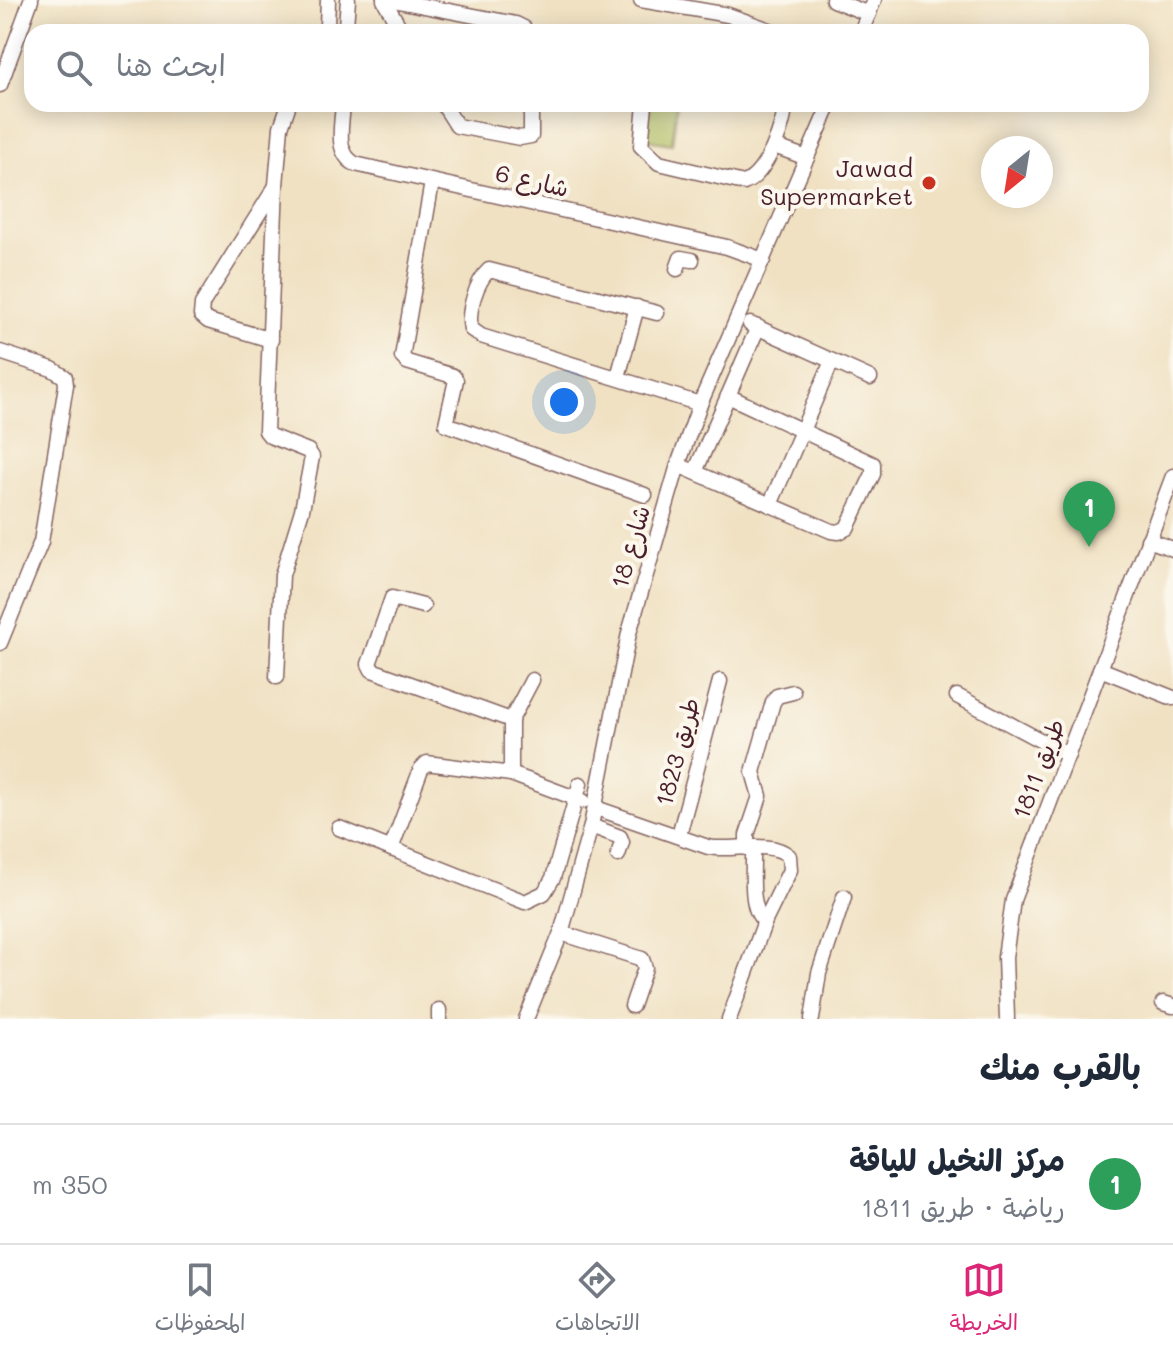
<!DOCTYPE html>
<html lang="ar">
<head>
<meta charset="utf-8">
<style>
  body { margin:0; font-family:Mali,"Playpen Sans Arabic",sans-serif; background:#f6f6f7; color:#1f2937; direction:rtl }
  .compass { position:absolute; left:981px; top:136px; width:72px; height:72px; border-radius:50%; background:#fff; box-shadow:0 4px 20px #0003; rotate:210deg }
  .you { position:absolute; left:564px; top:402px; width:28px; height:28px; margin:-20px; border:6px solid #fff; border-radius:50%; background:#1a73e8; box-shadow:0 0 0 12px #1a73e833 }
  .badge { display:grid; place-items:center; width:52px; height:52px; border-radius:50%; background:#db2777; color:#fff; font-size:26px; font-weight:700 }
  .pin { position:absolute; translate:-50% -66px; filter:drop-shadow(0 2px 4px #0008) }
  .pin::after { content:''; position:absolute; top:42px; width:28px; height:24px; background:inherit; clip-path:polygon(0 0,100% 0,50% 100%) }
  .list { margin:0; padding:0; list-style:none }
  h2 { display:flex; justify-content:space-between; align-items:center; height:104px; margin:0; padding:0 32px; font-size:34px }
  h2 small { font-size:26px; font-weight:400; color:#747a83 }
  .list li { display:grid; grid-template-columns:52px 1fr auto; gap:24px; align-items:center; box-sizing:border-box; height:120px; padding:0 32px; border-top:2px solid #e0e1e3 }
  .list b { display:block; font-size:30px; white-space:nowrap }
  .list p { margin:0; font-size:26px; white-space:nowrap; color:#747a83 }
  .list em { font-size:26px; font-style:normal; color:#747a83 }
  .icon { flex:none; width:44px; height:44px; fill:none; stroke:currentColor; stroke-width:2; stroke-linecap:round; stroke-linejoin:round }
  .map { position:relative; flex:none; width:1173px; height:1019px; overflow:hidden; direction:ltr }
  .search { position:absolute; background:#fff; box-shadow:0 4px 20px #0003; left:24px; right:24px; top:24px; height:88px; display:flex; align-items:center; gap:20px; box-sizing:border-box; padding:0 28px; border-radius:24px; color:#747a83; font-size:30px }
  .sheet { height:224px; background:#fff }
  nav { display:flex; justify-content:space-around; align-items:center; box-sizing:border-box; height:112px; border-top:2px solid #e0e1e3; background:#fff; font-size:22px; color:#747a83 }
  nav a { display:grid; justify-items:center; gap:4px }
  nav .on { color:#db2777 }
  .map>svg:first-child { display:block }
</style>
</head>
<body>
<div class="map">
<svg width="1173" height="1019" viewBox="0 0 1173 1019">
  <rect width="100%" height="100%" fill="#fbf7ec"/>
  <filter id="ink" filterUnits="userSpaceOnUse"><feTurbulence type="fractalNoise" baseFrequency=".0125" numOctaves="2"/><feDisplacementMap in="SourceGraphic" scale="16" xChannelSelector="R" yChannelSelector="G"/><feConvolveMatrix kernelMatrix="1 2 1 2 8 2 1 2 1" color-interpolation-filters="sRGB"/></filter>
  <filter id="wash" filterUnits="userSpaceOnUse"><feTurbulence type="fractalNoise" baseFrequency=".006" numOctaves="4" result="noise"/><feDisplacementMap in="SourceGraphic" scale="32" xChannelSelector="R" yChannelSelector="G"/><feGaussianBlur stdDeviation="1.8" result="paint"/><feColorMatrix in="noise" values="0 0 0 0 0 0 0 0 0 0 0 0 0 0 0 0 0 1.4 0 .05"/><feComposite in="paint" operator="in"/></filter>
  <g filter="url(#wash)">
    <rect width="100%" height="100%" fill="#f0e1c2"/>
    <polygon fill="#adbb5e" stroke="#7c6d44" stroke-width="2" points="651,104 677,104 672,144 645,140"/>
  </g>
  <g filter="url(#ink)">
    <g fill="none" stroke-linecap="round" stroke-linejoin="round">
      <g stroke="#846360" stroke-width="17">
        <g id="minor">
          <polyline points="328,0 327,25 331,32"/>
          <polyline points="384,0 402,32"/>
          <polyline points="393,0 516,24 524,28 526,32"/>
          <polyline points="641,0 728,15 775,32"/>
          <polyline points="833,0 869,14"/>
          <polyline points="342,32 346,26 348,0"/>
          <polyline points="861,32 874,0"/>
          <polyline points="0,85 31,0"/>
          <path d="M 343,104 C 342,125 334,152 355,164 L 727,247 L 763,260"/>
          <polyline points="443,104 457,126 520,138 531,136 531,104"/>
          <path d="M 645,104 L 641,146 L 659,163 L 744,183 C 766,175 785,125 785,104"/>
          <polyline points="774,146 807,158"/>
          <polyline points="432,182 402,357 407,362 453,376 456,380 446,424 645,495"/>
          <polyline points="677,269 681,258 692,260"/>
          <path d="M 657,313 L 489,270 C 476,282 467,312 471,329 L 481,336 L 700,404"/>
          <polyline points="750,324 870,378"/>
          <polyline points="271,340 208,321 201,315 202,304 276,186"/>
          <polyline points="0,352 52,369 65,377 66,385 41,542 0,643"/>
          <polyline points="618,377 637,307"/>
          <polyline points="678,465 831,531 839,532 847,528 873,474 873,464 728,396"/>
          <polyline points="695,472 758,327"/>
          <polyline points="770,505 832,361"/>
          <polyline points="1148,540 1173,549"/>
          <polyline points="423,606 392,598 369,664 372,670 511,720"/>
          <polyline points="1100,669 1173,698"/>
          <polyline points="277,677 282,575 302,510 312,457 308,451 270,436 266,431 276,185 281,127 289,104"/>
          <polyline points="957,696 1068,755"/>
          <polyline points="511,774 511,720 532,680"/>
          <path d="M 596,808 L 708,847 C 732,852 770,839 789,856 L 790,870 L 765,921 L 729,1019"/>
          <polyline points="591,826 620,837 622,842 618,855"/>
          <polyline points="339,828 525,902 544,893 553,878 580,784"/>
          <polyline points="679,835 720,681"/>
          <polyline points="747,848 747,835 760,796 753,772 773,702 777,696 793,692"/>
          <path d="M 753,848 C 754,868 748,911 765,921"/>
          <polyline points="391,849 421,769 427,763 511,774 583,801"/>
          <polyline points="561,933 642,959 645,968 632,1006"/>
          <polyline points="1163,1003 1173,1006"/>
          <polyline points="439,1010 439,1019"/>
          <polyline points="526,1019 561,933 591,826 629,633 678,465 700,404 830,104"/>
          <polyline points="812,1019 819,973 844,897"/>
          <polyline points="1007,1019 1005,957 1013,900 1173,476"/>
        </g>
      </g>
      <use href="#minor" stroke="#fff" stroke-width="14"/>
    </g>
  </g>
  <circle fill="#c8321e" stroke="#fbf7ec" stroke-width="3" cx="929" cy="183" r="8"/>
  <g text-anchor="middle" stroke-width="8" stroke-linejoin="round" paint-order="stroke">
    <g font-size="24" fill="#4a1f2b" stroke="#fbf7ec" text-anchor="end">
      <text x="913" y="177">Jawad<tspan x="913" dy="28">Supermarket</tspan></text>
    </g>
    <g font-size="24" fill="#4a1f2b" stroke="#fbf7ec">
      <text transform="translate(532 181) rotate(13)" y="8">شارع 6</text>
      <text transform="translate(631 547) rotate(-74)" y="8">شارع 18</text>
      <text transform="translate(678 752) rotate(-75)" y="8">طريق 1823</text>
      <text transform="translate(1039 769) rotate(-69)" y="8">طريق 1811</text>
    </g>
  </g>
</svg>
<svg class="compass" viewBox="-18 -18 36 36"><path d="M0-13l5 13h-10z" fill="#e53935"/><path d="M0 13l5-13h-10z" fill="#747a83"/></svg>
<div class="you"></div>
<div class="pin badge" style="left:1089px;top:547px;background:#2e9e5b">1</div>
<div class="search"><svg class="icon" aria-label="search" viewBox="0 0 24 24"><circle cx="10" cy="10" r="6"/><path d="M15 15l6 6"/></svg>ابحث هنا</div>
</div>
<section class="sheet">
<h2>بالقرب منك<small></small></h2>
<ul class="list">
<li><span class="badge" style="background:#2e9e5b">1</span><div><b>مركز النخيل للياقة</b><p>رياضة · طريق 1811</p></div><em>350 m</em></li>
</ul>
</section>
<nav>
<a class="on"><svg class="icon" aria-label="map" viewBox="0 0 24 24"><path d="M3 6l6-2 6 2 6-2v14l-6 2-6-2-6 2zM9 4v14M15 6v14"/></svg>الخريطة</a>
<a><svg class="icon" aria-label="directions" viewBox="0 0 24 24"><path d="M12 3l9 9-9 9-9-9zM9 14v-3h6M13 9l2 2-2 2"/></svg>الاتجاهات</a>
<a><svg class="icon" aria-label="saved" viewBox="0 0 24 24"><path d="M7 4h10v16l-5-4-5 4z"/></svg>المحفوظات</a>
</nav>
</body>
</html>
